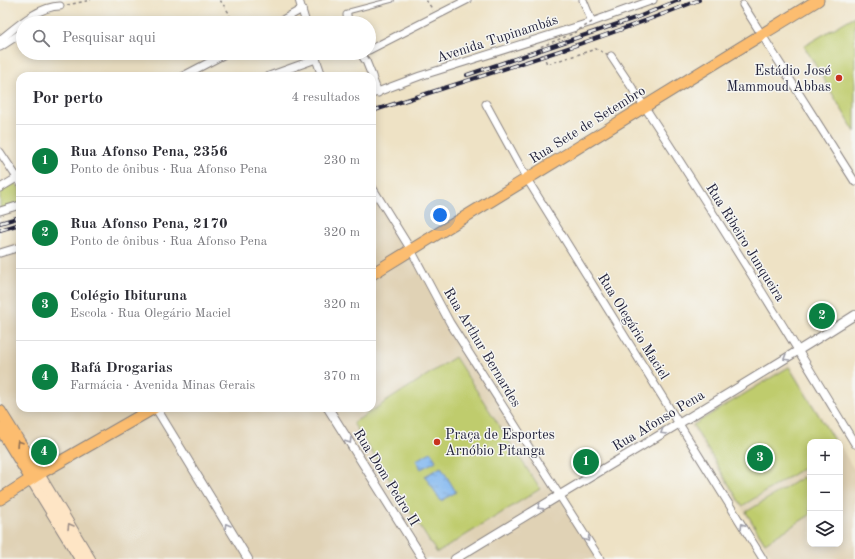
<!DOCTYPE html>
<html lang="pt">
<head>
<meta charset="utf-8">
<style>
  body { margin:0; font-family:"Old Standard TT",serif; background:#f2f2f3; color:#2b2b33 }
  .controls { position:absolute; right:12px; bottom:12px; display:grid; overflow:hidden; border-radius:8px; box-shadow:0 2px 10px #0003 }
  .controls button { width:36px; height:36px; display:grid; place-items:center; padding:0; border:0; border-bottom:1px solid #e1e1e2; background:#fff; color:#2b2b33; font:20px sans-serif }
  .you { position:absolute; left:440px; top:215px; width:14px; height:14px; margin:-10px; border:3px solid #fff; border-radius:50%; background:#1a73e8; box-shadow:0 0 0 6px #1a73e833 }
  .badge { display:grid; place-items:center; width:26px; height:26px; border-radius:50%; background:#0b8043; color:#fff; font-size:13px; font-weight:700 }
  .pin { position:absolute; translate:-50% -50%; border:2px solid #fff; box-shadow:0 1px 4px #0006 }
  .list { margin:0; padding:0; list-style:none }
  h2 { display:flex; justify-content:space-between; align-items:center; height:52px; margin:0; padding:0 16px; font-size:17px }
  h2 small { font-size:13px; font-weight:400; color:#7c7c81 }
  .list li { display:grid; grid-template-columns:26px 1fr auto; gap:12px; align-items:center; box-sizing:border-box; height:72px; padding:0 16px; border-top:1px solid #e1e1e2 }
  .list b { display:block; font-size:15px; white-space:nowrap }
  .list p { margin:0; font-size:13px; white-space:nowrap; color:#7c7c81 }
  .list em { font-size:13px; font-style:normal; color:#7c7c81 }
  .icon { flex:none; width:22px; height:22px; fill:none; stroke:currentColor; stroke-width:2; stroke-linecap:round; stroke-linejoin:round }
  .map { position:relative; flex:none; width:855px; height:559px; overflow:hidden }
  .search { position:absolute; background:#fff; box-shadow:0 2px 10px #0003; left:16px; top:16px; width:360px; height:44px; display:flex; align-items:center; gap:10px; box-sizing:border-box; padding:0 14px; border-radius:22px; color:#7c7c81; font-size:15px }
  .panel { position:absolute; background:#fff; box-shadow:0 2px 10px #0003; left:16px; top:72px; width:360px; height:340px; border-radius:12px }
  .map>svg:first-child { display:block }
</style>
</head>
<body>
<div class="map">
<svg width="855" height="559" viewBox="0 0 855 559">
  <defs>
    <pattern id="water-ripples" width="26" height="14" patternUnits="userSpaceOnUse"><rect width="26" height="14" fill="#81b7f0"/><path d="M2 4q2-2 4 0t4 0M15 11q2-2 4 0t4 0" fill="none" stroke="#6994c4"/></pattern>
  </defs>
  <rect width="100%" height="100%" fill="#f6f6f2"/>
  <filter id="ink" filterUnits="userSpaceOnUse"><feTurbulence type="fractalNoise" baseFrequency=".025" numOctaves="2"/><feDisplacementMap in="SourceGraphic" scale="8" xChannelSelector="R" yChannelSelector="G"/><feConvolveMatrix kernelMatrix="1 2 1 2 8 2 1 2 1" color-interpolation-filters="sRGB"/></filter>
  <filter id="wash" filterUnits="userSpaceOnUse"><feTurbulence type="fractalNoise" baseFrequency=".012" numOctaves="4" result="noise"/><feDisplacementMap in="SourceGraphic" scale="16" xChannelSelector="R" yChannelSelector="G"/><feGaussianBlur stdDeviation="0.9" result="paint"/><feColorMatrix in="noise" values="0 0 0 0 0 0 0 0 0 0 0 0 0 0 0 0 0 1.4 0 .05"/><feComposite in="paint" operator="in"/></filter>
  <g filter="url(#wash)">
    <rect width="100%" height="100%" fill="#eee2c5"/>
    <g fill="#e0d2b5">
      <polygon points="372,191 598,559 0,559 0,248 20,241 20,408 372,408"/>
      <polygon points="789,363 837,442 810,442 810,544 840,544 840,446 855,471 855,559 773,559 690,425"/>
    </g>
    <g fill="#bfcc6d" stroke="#707754">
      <polygon points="855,16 855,132 804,46"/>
      <polygon points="15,182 20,189 20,203 0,209 0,191"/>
      <polygon points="455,357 540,489 437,553 353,423"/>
      <polygon points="789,367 835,442 810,442 810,464 742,506 693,425"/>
      <polygon points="803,477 810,488 810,515 765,543 746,512"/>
    </g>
    <g fill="url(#water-ripples)" stroke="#526c96">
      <polygon points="431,452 436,461 421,469 416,460"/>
      <polygon points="441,467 456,492 441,501 425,476"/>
    </g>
  </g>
  <g filter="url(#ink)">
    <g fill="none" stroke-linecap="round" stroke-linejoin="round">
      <g stroke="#888280" stroke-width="5.5">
        <polyline id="service" points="347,15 350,11 392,0"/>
      </g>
      <g stroke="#888280" stroke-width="9">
        <g id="minor">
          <polyline points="299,0 306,23"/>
          <polyline points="583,0 592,22"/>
          <polyline points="743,5 855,182"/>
          <polyline points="347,15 348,23"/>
          <polyline points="277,23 302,9"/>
          <path d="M 0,40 C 16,27 39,6 60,6"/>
          <polyline points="0,47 23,32"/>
          <polyline points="369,50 467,0"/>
          <polyline points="314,53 322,76"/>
          <polyline points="360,53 366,61 372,76"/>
          <path d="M 611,56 C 696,183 776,313 855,444"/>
          <polyline points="183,76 227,53"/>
          <polyline points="269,76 316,59"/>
          <polyline points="372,77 378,93"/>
          <polyline points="372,94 420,76 592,22 653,0"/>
          <polyline points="486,104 527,179 763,559"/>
          <polyline points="0,152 20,182"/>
          <polyline points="372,187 411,250 450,323 600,559"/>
          <polyline points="0,188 20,176"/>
          <polyline points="0,211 20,205"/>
          <polyline points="0,253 20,247"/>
        </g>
      </g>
      <g stroke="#888280" stroke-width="10">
        <g id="tertiary">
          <polyline points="156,408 248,559"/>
          <polyline points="328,408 423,559"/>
          <path d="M 455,559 C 588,477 723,399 855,315"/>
        </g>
      </g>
      <g stroke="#888280" stroke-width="12">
        <g id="secondary">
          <polyline points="39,474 90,559"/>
          <polyline points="31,479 80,559"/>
        </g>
      </g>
      <g stroke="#888280" stroke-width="13">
        <g id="primary">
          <polyline points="372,274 818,0"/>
          <polyline points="0,411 39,474"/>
          <polyline points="0,428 31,479"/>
          <polyline points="0,499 39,474 154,408"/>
        </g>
      </g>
      <g stroke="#888280" stroke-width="1.5" stroke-dasharray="3 3" stroke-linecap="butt">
        <polyline points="220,0 229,13 232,23"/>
        <polyline points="426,0 433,10"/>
        <polyline points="67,5 91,0"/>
      </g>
      <use href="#service" stroke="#fff" stroke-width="3.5"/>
      <use href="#minor" stroke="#fff" stroke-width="7"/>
      <use href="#tertiary" stroke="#fff" stroke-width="8"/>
      <use href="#secondary" stroke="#fee5c5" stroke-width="10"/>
      <use href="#primary" stroke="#fcbd6f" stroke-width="11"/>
      <g stroke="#22223b" stroke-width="4">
        <g id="rail">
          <polyline points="467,75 638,17 679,0"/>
          <path d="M 372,111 C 481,76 592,43 699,0"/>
          <polyline points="0,223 20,217"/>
          <polyline points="0,230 20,224"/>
        </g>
      </g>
      <use href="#rail" stroke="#f6f6f2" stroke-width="2.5" stroke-dasharray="8" stroke-linecap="butt"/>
      <polyline stroke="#888280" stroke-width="1.5" stroke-dasharray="3 3" stroke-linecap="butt" points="592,22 572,34 540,47 547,64 596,49 611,56"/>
    </g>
    <defs><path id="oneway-chevron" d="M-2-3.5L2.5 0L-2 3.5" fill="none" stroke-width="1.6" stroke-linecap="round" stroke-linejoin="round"/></defs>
    <g stroke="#9c9ca7">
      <use href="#oneway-chevron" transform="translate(786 358) rotate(149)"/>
      <use href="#oneway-chevron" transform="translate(663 432) rotate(149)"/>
      <use href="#oneway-chevron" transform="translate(349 441) rotate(58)"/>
      <use href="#oneway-chevron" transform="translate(540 507) rotate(148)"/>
      <use href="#oneway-chevron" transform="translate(227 526) rotate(-121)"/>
      <use href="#oneway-chevron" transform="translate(743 526) rotate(-122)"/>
      <use href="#oneway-chevron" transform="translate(587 539) rotate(58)"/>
    </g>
    <use stroke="#8f7055" href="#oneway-chevron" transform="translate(19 443) rotate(-122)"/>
    <use stroke="#9b8d87" href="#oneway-chevron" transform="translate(70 526) rotate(-121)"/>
  </g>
  <g fill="#c8321e" stroke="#f6f6f2" stroke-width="1.5">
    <circle cx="839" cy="78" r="4"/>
    <circle cx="437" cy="442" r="4"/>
  </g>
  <g text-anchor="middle" stroke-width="3" stroke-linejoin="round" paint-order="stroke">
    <g font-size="14" fill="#22223b" stroke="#f6f6f2">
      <text transform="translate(497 38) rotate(-18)" y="5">Avenida Tupinambás</text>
      <text transform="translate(587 124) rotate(-32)" y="5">Rua Sete de Setembro</text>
      <text transform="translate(746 242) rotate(58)" y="5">Rua Ribeiro Junqueira</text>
      <text transform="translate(634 326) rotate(58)" y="5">Rua Olegário Maciel</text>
      <text transform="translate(483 347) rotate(59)" y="5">Rua Arthur Bernardes</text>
      <text transform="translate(658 420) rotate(-31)" y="5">Rua Afonso Pena</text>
      <text transform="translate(387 477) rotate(58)" y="5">Rua Dom Pedro II</text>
    </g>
    <g font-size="14" fill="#22223b" stroke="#f6f6f2" text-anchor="end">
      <text x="831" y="75">Estádio José<tspan x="831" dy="16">Mammoud Abbas</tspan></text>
      <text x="445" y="439" text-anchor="start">Praça de Esportes<tspan x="445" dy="16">Arnóbio Pitanga</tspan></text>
    </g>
  </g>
</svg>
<div class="controls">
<button>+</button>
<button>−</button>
<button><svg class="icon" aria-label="layers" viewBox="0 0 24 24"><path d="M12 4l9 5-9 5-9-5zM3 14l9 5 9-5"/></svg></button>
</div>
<div class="you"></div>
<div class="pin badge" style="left:586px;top:462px">1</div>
<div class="pin badge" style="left:822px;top:316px">2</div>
<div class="pin badge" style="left:760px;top:458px">3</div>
<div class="pin badge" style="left:44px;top:452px">4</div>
<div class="search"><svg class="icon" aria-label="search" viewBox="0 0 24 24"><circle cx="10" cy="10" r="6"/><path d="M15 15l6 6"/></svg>Pesquisar aqui</div>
<section class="panel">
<h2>Por perto<small>4 resultados</small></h2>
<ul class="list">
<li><span class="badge">1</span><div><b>Rua Afonso Pena, 2356</b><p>Ponto de ônibus · Rua Afonso Pena</p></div><em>230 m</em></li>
<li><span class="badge">2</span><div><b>Rua Afonso Pena, 2170</b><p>Ponto de ônibus · Rua Afonso Pena</p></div><em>320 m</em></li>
<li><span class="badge">3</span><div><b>Colégio Ibituruna</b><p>Escola · Rua Olegário Maciel</p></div><em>320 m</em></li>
<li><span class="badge">4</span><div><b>Rafá Drogarias</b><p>Farmácia · Avenida Minas Gerais</p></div><em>370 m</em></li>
</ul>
</section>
</div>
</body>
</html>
